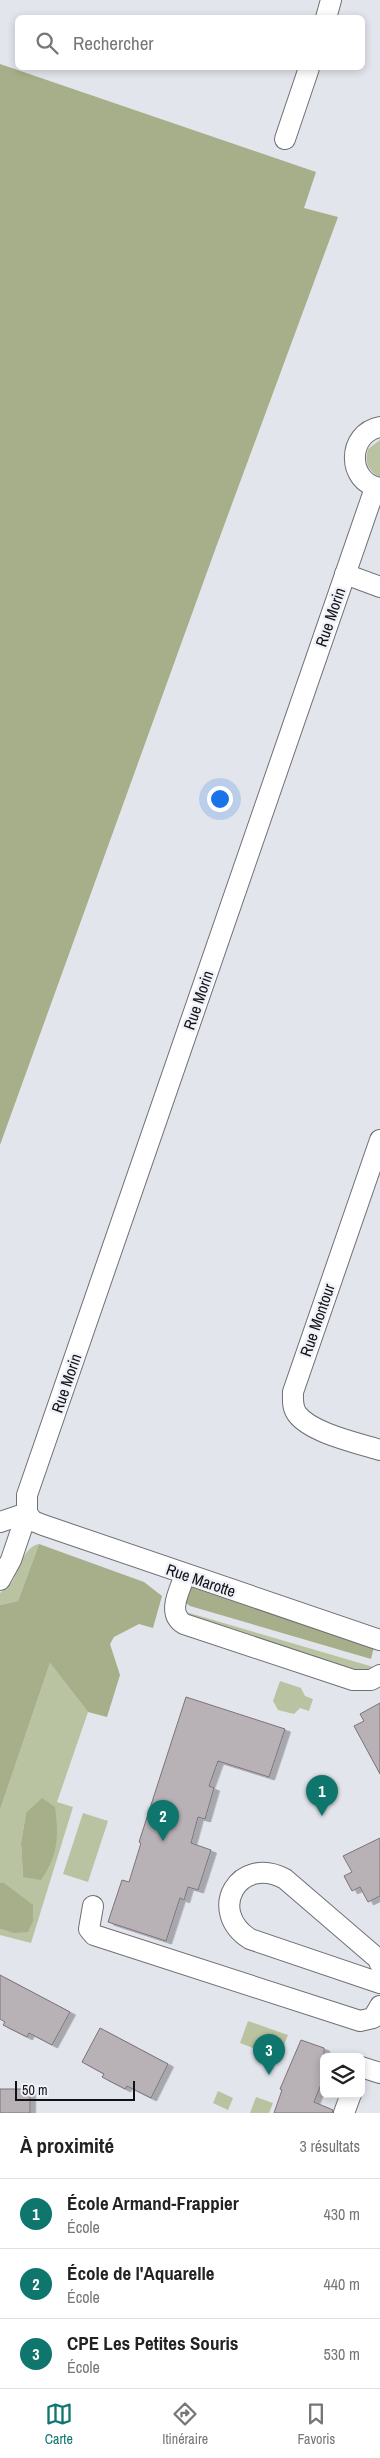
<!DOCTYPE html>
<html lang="fr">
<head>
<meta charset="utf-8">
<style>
  body { margin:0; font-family:"Archivo Narrow",sans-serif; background:#f2f2f2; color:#222 }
  .controls { position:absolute; right:15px; bottom:15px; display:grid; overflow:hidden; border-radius:8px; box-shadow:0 2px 8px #0003 }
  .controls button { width:45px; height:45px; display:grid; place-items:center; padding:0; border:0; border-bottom:1px solid #e0e0e0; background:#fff; color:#222; font:25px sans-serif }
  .scale { position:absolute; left:15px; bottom:12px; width:120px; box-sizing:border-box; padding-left:5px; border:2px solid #121215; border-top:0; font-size:14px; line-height:18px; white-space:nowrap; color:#121215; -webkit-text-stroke:4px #f0f2f9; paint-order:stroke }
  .you { position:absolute; left:219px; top:798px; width:18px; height:18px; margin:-12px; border:4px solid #fff; border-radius:50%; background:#1a73e8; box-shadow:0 0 0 8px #1a73e833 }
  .badge { display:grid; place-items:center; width:32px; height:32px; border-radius:50%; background:#0f766e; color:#fff; font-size:16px; font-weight:700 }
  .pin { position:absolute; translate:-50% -41px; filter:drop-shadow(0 1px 2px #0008) }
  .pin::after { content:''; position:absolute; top:26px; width:18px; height:15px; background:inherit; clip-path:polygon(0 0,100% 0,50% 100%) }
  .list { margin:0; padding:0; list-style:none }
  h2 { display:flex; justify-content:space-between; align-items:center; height:65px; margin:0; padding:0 20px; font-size:21px }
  h2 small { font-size:16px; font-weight:400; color:#767676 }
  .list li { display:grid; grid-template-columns:32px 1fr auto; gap:15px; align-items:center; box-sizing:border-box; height:70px; padding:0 20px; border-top:1px solid #e0e0e0 }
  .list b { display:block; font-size:19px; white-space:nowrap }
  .list p { margin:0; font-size:16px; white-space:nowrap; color:#767676 }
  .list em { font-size:16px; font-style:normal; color:#767676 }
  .icon { flex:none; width:28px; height:28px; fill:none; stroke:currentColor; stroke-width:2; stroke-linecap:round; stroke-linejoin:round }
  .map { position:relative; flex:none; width:380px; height:2113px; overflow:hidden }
  .search { position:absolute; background:#fff; box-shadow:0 2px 8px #0003; left:15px; right:15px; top:15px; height:55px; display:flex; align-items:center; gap:12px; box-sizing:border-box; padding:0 18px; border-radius:8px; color:#767676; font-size:19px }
  .sheet { height:275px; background:#fff }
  nav { display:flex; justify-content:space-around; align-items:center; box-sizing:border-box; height:70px; border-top:1px solid #e0e0e0; background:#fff; font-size:14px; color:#767676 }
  nav a { display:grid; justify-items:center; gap:2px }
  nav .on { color:#0f766e }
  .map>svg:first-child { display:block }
</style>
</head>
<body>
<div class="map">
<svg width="380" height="2113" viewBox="0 0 380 2113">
  <defs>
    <filter id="shadow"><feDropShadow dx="5.5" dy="3" stdDeviation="0" flood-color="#0004"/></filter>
  </defs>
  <rect width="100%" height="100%" fill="#e3e5ec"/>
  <g fill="#bac3a1" fill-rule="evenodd">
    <path d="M 380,440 L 380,477 C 368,472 364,461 368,449 Z"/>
    <path d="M 39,1544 L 18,1601 L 0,1605 L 0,1593 C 4,1589 9,1586 12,1582 C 19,1570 23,1547 39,1544 Z"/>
    <polygon points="186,1612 370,1666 376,1668 355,1674 187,1619"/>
    <path d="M 50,1663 L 88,1712 L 57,1802 L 73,1807 L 31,1943 L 0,1935 L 0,1929 L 13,1933 L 33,1921 L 4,1883 L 0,1883 L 0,1810 ZM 37,1805 L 23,1877 L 21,1843 L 26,1813 Z"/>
    <polygon points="280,1681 301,1688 305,1696 313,1699 309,1711 300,1708 294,1714 278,1710 273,1701"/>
    <polygon points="83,1813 108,1821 88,1882 63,1874"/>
    <polygon points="248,2021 288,2035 279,2058 240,2043"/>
    <polygon points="218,2091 233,2098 228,2110 213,2103"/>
    <polygon points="256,2097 273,2103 269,2113 250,2113"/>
  </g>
  <g fill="#a6af89">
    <polygon points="0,64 316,172 304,208 338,217 215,550 0,1145"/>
    <polygon points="39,1544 144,1582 162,1596 153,1628 139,1624 114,1637 110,1644 120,1675 107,1717 88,1712 50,1663 0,1810 0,1605 18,1601"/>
    <polygon points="192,1585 374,1647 371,1659 190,1606 186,1603"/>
    <path d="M 42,1798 L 55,1807 C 59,1837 58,1855 41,1880 L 23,1877 L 21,1843 L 26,1813 Z"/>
    <polygon points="0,1883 4,1883 33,1905 33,1921 28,1932 13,1933 0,1929"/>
  </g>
  <g fill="#b8b1b5" stroke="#7b7478" filter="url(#shadow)">
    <polygon points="186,1697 285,1729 269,1777 218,1761 209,1786 214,1788 205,1819 198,1817 191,1843 211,1850 198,1890 188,1887 184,1900 180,1898 166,1941 108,1922 122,1880 129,1882 141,1843 139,1842"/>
    <polygon points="380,1703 380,1774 354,1726 364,1721 360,1714"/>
    <polygon points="380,1838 380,1896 368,1902 360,1887 352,1891 344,1876 352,1872 343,1856"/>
    <polygon points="0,1975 70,2012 52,2045 29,2033 27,2037 3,2025 5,2022 0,2019"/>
    <polygon points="100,2028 168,2064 151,2098 127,2086 125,2089 102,2077 104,2074 82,2062"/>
    <polygon points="301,2040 324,2048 324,2077 314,2102 333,2110 332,2113 274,2113 282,2090 280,2089"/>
    <rect x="0" y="2089" width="30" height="24"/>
  </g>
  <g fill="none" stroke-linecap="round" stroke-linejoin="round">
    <g stroke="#6f7076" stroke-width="22">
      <g id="minor">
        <polyline points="326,18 331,0"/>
        <polyline points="285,139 309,68"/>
        <path d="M 380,427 C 347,433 346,482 380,488"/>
        <polyline points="345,574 380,587"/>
        <path d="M 380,1140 L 293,1392 C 293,1400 292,1407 297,1414 C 311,1433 358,1443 380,1450"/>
        <polyline points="27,1513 33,1521 43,1525 380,1640"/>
        <polyline points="0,1522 27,1513"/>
        <path d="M 185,1575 C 180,1590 166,1613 184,1624 L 353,1680 L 371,1680 L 380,1675"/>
        <polyline points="0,1580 11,1560 27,1513 27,1495 375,488"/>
        <polyline points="93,1906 89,1929 94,1935 360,2021 373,2018 380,2006"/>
        <path d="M 380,1964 L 378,1959 L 285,1879 C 239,1854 206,1911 250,1939 L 380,1983"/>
        <polyline points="361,2067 380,2073"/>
        <polyline points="344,2113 351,2094"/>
      </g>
    </g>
    <use href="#minor" stroke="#fff" stroke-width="20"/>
  </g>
  <g text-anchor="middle" stroke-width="5" stroke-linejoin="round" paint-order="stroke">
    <g font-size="16" fill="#121215" stroke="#f0f2f9">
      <text transform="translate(330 617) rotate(-71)" y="6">Rue Morin</text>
      <text transform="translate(198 1000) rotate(-71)" y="6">Rue Morin</text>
      <text transform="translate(317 1320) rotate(-71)" y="6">Rue Montour</text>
      <text transform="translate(66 1383) rotate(-71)" y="6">Rue Morin</text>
      <text transform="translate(201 1580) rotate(19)" y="6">Rue Marotte</text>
    </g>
  </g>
</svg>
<div class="controls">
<button><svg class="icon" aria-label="layers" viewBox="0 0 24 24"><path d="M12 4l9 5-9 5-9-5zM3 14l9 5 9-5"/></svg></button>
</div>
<div class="scale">50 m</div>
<div class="you"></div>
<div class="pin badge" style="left:322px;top:1816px">1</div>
<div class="pin badge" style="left:163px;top:1841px">2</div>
<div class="pin badge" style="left:269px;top:2075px">3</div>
<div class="search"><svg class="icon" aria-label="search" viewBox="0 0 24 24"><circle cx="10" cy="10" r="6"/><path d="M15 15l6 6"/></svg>Rechercher</div>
</div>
<section class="sheet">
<h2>À proximité<small>3 résultats</small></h2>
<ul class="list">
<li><span class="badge">1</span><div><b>École Armand-Frappier</b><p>École</p></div><em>430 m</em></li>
<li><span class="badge">2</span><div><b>École de l'Aquarelle</b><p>École</p></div><em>440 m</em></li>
<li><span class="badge">3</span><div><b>CPE Les Petites Souris</b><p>École</p></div><em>530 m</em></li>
</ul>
</section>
<nav>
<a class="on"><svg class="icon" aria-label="map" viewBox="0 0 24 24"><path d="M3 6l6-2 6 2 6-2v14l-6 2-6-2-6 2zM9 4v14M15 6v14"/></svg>Carte</a>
<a><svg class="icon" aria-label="directions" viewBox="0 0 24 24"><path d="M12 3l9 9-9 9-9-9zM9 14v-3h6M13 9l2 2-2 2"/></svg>Itinéraire</a>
<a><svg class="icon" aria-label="saved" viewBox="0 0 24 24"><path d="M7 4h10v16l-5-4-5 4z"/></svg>Favoris</a>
</nav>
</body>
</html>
